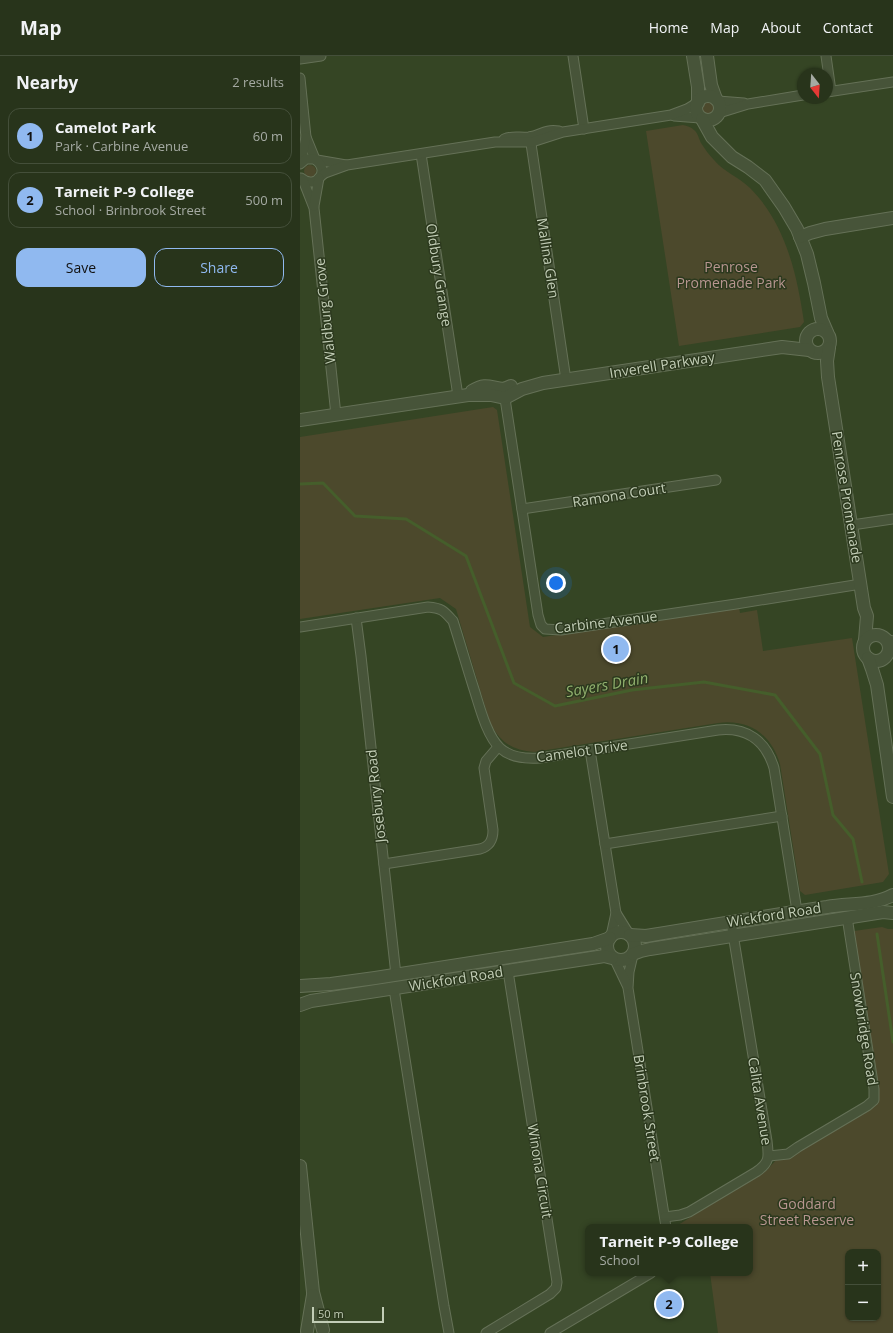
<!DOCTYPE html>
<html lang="en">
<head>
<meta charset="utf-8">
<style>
  body { margin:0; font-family:"Open Sans",sans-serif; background:#343f28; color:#f1f3f6 }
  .controls { position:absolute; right:12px; bottom:12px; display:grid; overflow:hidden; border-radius:8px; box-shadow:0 1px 3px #0004 }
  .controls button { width:36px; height:36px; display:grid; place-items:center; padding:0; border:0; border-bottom:1px solid #444f3a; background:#28341b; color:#f1f3f6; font:20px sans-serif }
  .compass { position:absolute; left:497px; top:12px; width:36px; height:36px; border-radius:50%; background:#28341b; box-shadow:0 1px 3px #0004; rotate:163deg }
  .scale { position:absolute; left:12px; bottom:10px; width:72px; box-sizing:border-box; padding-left:4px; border:2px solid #c2cdb6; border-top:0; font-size:11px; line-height:14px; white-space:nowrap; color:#c2cdb6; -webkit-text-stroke:3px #2c391e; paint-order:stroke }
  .you { position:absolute; left:256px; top:527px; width:14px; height:14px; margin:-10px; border:3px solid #fff; border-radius:50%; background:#1a73e8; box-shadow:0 0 0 6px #1a73e833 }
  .badge { display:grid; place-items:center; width:26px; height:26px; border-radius:50%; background:#90b9f0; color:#111; font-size:13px; font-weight:700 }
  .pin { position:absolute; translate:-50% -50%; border:2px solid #fff; box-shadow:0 1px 4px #0006 }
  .popup { position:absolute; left:285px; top:1168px; width:168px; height:52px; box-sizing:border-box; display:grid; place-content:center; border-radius:8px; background:#28341b; filter:drop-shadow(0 1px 3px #0005); font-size:13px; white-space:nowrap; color:#a5aaa3 }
  .popup b { font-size:15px; color:#f1f3f6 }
  .popup::after { content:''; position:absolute; left:50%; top:100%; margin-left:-8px; border:8px solid transparent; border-top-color:#28341b }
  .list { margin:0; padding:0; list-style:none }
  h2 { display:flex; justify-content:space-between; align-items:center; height:52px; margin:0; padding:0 16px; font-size:17px }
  h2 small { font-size:13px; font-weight:400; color:#a5aaa3 }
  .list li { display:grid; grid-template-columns:26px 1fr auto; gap:12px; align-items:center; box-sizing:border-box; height:56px; margin:0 8px 8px; padding:0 8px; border:1px solid #444f3a; border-radius:12px }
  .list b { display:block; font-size:15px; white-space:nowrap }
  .list p { margin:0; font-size:13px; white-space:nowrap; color:#a5aaa3 }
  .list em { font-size:13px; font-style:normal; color:#a5aaa3 }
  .actions { display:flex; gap:8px; padding:12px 16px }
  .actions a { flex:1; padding:9px 0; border:1px solid #90b9f0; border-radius:12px; text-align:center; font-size:14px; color:#90b9f0 }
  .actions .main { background:#90b9f0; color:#111 }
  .map { position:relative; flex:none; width:593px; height:1277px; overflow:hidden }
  header { display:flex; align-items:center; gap:24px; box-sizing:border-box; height:56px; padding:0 20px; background:#28341b; border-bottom:1px solid #444f3a }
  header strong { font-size:19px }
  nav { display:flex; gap:22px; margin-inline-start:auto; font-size:14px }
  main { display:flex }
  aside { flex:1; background:#28341b }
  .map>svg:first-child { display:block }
</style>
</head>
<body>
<header>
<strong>Map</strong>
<nav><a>Home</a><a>Map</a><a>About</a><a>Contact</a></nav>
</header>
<main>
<aside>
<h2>Nearby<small>2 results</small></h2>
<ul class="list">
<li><span class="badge">1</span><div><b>Camelot Park</b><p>Park · Carbine Avenue</p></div><em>60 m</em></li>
<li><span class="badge">2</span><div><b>Tarneit P-9 College</b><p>School · Brinbrook Street</p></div><em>500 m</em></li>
</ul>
<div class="actions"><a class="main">Save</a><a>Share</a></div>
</aside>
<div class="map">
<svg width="593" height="1277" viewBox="0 0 593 1277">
  <rect width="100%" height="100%" fill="#354524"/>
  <g fill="#4c492c" fill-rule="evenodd">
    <circle cx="408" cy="52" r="6"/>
    <path d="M 383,69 C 387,70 391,71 394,74 C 398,77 399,83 401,87 C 405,93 409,99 414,104 C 424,116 439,121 450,132 C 486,168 497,219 504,266 L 500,271 L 379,290 L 346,75 Z"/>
    <circle cx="10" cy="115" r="6"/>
    <path d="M 193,351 L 197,354 L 230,571 L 243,581 L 439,551 L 440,557 L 457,554 L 463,595 L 552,582 L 589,818 L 583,826 L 505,839 L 500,835 L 480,708 C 471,678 449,663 418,667 L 234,696 C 212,694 201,687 190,667 L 156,553 L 140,542 L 0,563 L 0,381 Z"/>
    <path d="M 582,871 L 588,873 L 593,873 L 593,1277 L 418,1277 L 410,1217 L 450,1217 L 450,1171 L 378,1171 L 378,1169 L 467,1114 L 477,1103 L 572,1052 L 577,1047 L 579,1037 L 554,875 ZM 548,1196 L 578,1196 L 578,1262 L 548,1262 Z"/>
  </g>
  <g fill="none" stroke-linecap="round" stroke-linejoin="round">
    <g stroke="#455e2b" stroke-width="3">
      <polyline points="0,428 23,427 55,460 106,463 166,500 214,627 255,650 332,634 404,626 475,639 520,698 533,759 553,783 562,826"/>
      <polyline points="577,878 593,986"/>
    </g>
    <g stroke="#657157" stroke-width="11">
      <g id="minor">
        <polyline points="273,0 284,73"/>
        <polyline points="526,0 531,35"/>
        <polyline points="0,3 21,0"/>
        <polyline points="0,22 6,81 15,103"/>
        <polyline points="527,36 593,26"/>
        <polyline points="418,45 444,47"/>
        <polyline points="419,57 448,48 503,39"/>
        <polyline points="374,60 400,62"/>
        <polyline points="230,81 266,324"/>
        <path d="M 204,83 C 214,79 219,82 229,81 C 242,79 243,73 259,75"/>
        <polyline points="121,98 158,340"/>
        <polyline points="17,104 46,109"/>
        <polyline points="1,106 6,81"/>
        <path d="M 0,108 L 6,103 L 14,103 C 32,113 16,135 1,122"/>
        <polyline points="21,120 25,117 47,109 195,86 232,86 263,76 371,59 387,53 397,47"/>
        <polyline points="3,124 14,152 36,359"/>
        <polyline points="14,150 19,122"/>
        <polyline points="204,336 238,559 241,569 245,573 261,574 436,548 561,528"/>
        <polyline points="222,453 416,424"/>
        <polyline points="552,469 593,463"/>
        <polyline points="56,562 61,600 96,919"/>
        <path d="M 0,571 L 128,551 C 142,552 144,555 153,565 C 160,587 166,608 173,630 C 179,648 186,679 200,692 C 211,702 226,703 240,702 L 418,674 C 447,671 466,685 474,712 L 497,855"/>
        <polyline points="585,583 593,585"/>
        <polyline points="587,598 593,594"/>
        <polyline points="290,694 316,857 311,880"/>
        <polyline points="305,788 482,760"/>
        <path d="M 84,808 L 180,793 C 190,790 193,784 193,774 L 184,712 L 186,705 L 198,691"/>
        <polyline points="316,857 329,878"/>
        <polyline points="333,899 329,916 328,932 366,1171"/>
        <polyline points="315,904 327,929"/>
        <polyline points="94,933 144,1250 149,1277"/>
        <polyline points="469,1100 488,1098 498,1091 567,1050 574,1044 574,1033 547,861"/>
        <path d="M 365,1161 L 380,1159 L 389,1156 L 456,1116 C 470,1107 469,1101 467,1085 L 431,866"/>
        <polyline points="186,1277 250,1238 256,1232 257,1226 208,915"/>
        <polyline points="250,1277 351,1217"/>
      </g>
    </g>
    <g stroke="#657157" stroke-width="14">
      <g id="tertiary">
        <polyline points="393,0 398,31 398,47"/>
        <polyline points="407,0 411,29 416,43"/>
        <circle cx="408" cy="52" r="12"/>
        <polyline points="402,63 412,81 432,101 448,111 465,124 484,151 497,173 507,198 514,227 521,262 527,276"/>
        <polyline points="500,181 510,177 525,173 593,162"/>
        <circle cx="518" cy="285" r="12"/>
        <polyline points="529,292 527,305 528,321 564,552 567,560 565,584"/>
        <path d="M 172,335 C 187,326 190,332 204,333 L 211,330"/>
        <polyline points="0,364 168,339 191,339 205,342 222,333 243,327 482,291 509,294"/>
        <circle cx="576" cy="592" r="13"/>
        <polyline points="568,602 572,613 577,629 593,741"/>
        <circle cx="321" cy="890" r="14"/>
        <path d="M 330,879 L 346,880 C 406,870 467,860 527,851 C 549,847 573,850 593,839"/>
        <polyline points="333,898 341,895 350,893 583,856 593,857"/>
        <polyline points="0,930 31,928 75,922 293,888 310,882"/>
        <polyline points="0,949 11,945 298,901 304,900 312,902"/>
        <polyline points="0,1110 13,1236 23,1274"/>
        <polyline points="7,1275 13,1239"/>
      </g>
    </g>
    <use href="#minor" stroke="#475439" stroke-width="9"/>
    <use href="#tertiary" stroke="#475439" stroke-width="12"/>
  </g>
  <g text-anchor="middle" stroke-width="3" stroke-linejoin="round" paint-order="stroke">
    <g font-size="14" fill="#c2cdb6" stroke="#2c391e">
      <text transform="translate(248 202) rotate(81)" y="5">Mallina Glen</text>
      <text transform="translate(139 219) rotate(81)" y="5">Oldbury Grange</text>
      <text transform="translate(25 255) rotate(-96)" y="5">Waldburg Grove</text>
      <text transform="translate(362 309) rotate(-9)" y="5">Inverell Parkway</text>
      <text transform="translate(319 439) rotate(-9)" y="5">Ramona Court</text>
      <text transform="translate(547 441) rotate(81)" y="5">Penrose Promenade</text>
      <text transform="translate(306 566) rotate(-7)" y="5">Carbine Avenue</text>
      <text transform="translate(282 695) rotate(-8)" y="5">Camelot Drive</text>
      <text transform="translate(76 740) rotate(-96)" y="5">Josebury Road</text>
      <text transform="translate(474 859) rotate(-9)" y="5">Wickford Road</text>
      <text transform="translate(156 923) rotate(-9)" y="5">Wickford Road</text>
      <text transform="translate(564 973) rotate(81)" y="5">Snowbridge Road</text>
      <text transform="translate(460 1045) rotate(81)" y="5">Calita Avenue</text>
      <text transform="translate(347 1052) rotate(81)" y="5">Brinbrook Street</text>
      <text transform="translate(240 1115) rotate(81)" y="5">Winona Circuit</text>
    </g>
    <g font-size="14" fill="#b89690" stroke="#2c391e">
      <text x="431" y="216">Penrose<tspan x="431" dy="16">Promenade Park</tspan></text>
      <text x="507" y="1153">Goddard<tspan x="507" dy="16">Street Reserve</tspan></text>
    </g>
    <g font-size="15" font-style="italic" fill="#90af6d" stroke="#2c391e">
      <text transform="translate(307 629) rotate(-10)" y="5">Sayers Drain</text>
    </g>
  </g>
</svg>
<div class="controls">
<button>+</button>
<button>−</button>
</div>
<svg class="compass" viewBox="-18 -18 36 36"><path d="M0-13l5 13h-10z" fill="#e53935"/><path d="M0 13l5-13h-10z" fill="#a5aaa3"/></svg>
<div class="scale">50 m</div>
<div class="you"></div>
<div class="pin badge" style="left:316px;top:593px">1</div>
<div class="pin badge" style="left:369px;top:1248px">2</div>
<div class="popup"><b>Tarneit P-9 College</b>School</div>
</div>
</main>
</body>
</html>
